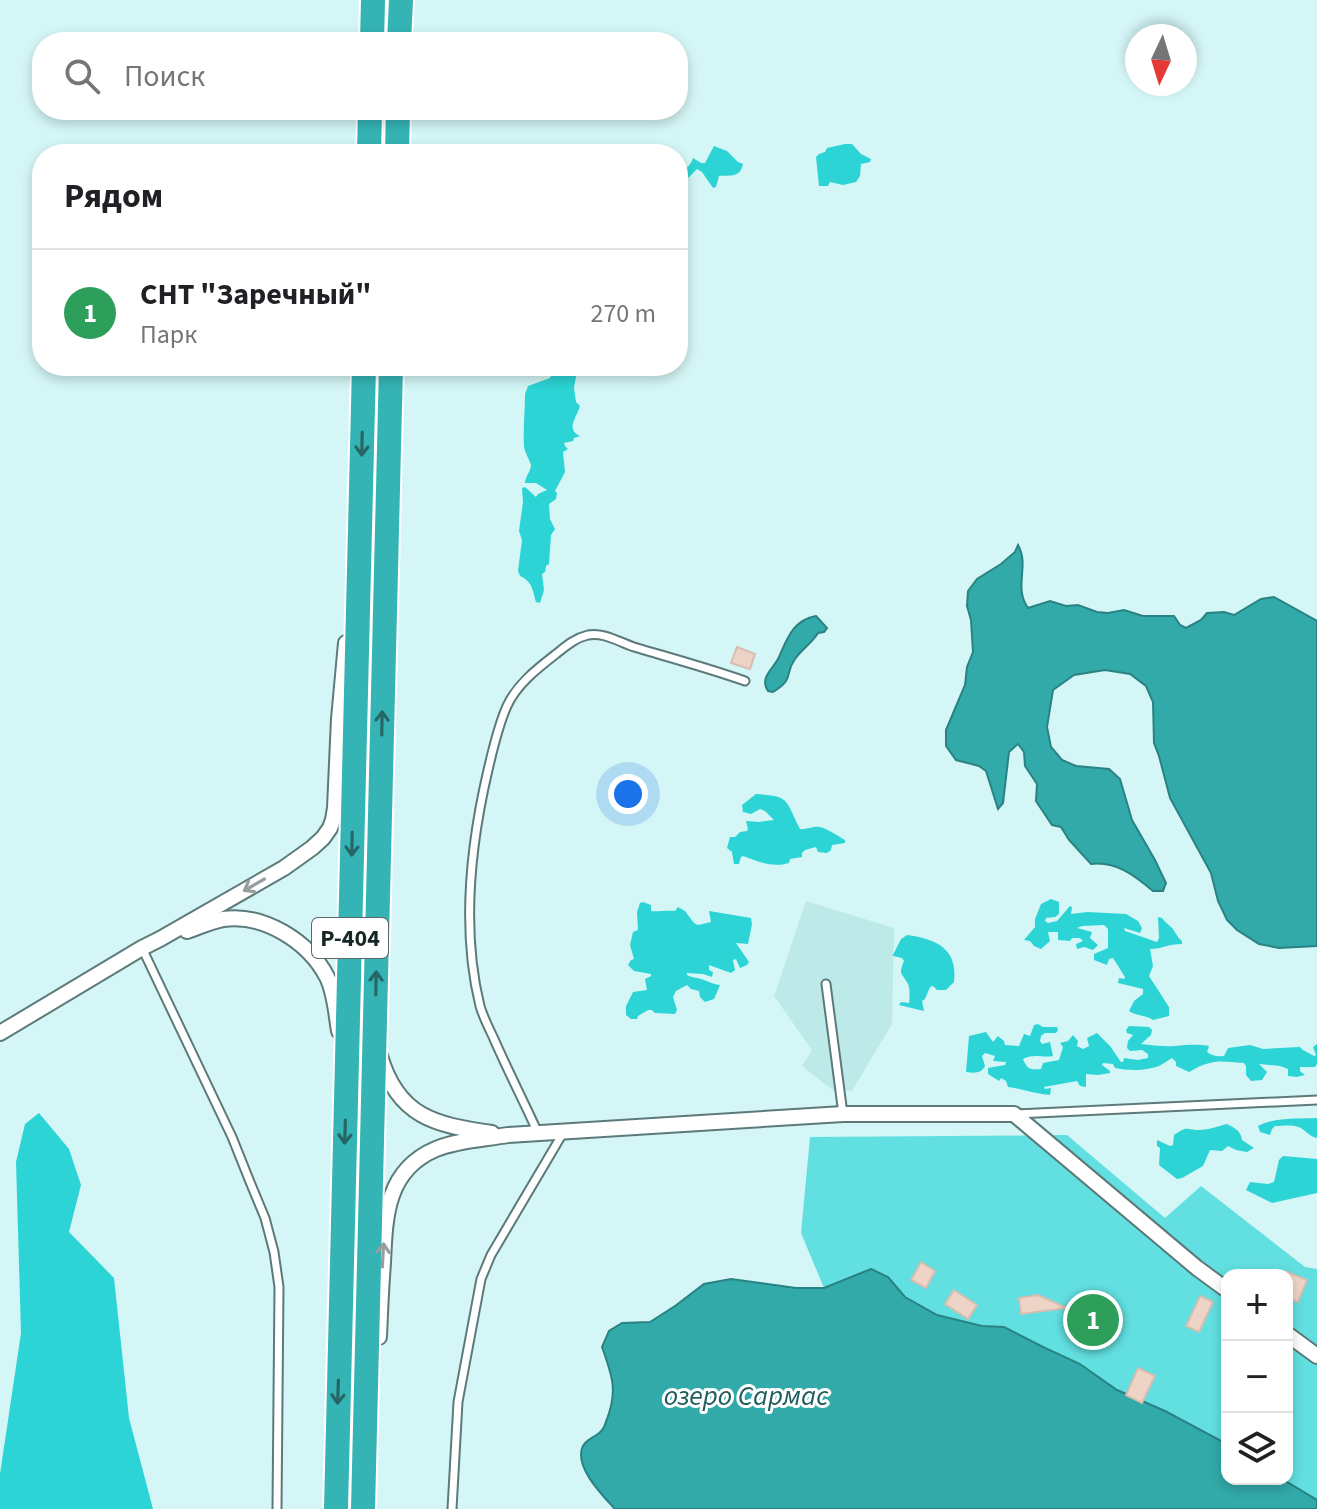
<!DOCTYPE html>
<html lang="ru">
<head>
<meta charset="utf-8">
<style>
  body { margin:0; font-family:"Source Sans 3",sans-serif; background:#f6f6f6; color:#202124 }
  .controls { position:absolute; right:24px; bottom:24px; display:grid; overflow:hidden; border-radius:16px; box-shadow:0 4px 12px #0003 }
  .controls button { width:72px; height:72px; display:grid; place-items:center; padding:0; border:0; border-bottom:2px solid #e0e0e0; background:#fff; color:#202124; font:40px sans-serif }
  .compass { position:absolute; left:1125px; top:24px; width:72px; height:72px; border-radius:50%; background:#fff; box-shadow:0 4px 12px #0003; rotate:184deg }
  .you { position:absolute; left:628px; top:794px; width:28px; height:28px; margin:-20px; border:6px solid #fff; border-radius:50%; background:#1a73e8; box-shadow:0 0 0 12px #1a73e833 }
  .badge { display:grid; place-items:center; width:52px; height:52px; border-radius:50%; background:#0b8043; color:#fff; font-size:26px; font-weight:700 }
  .pin { position:absolute; translate:-50% -50%; border:4px solid #fff; box-shadow:0 2px 8px #0006 }
  .list { margin:0; padding:0; list-style:none }
  h2 { display:flex; justify-content:space-between; align-items:center; height:104px; margin:0; padding:0 32px; font-size:34px }
  h2 small { font-size:26px; font-weight:400; color:#757577 }
  .list li { display:grid; grid-template-columns:52px 1fr auto; gap:24px; align-items:center; box-sizing:border-box; height:128px; padding:0 32px; border-top:2px solid #e0e0e0 }
  .list b { display:block; font-size:30px; white-space:nowrap }
  .list p { margin:0; font-size:26px; white-space:nowrap; color:#757577 }
  .list em { font-size:26px; font-style:normal; color:#757577 }
  .icon { flex:none; width:44px; height:44px; fill:none; stroke:currentColor; stroke-width:2; stroke-linecap:round; stroke-linejoin:round }
  .map { position:relative; flex:none; width:1317px; height:1509px; overflow:hidden }
  .search { position:absolute; background:#fff; box-shadow:0 4px 12px #0003; left:32px; top:32px; width:656px; height:88px; display:flex; align-items:center; gap:20px; box-sizing:border-box; padding:0 28px; border-radius:32px; color:#757577; font-size:30px }
  .panel { position:absolute; background:#fff; box-shadow:0 4px 12px #0003; left:32px; top:144px; width:656px; height:232px; border-radius:32px }
  .map>svg:first-child { display:block }
</style>
</head>
<body>
<div class="map">
<svg width="1317" height="1509" viewBox="0 0 1317 1509">
  <rect width="100%" height="100%" fill="#d4f6f6"/>
  <polygon fill="#bee9e9" points="806,901 894,928 892,1024 852,1091 834,1091 802,1066 812,1050 774,996"/>
  <polygon fill="#62dfe0" points="1067,1135 1165,1218 1201,1186 1305,1267 1317,1269 1317,1500 1282,1479 1287,1479 1287,1275 1227,1275 1227,1444 1165,1411 1117,1390 1080,1364 1043,1347 1004,1327 982,1326 937,1315 904,1297 888,1277 872,1269 824,1288 801,1233 810,1137"/>
  <g fill="#2cd4d5">
    <polygon points="845,144 852,144 861,154 871,159 870,162 861,164 860,176 856,182 843,185 830,182 828,186 819,186 816,157 819,154 825,152 827,148"/>
    <path d="M 714,146 L 727,151 L 738,162 L 743,164 C 740,178 731,175 719,176 L 716,187 L 713,188 L 702,172 L 697,169 L 685,181 L 678,180 C 681,169 689,170 693,158 L 701,163 L 705,163 Z"/>
    <path d="M 577,371 L 574,388 L 576,402 L 580,406 C 577,417 565,429 580,436 L 574,438 L 573,441 L 564,443 L 565,446 L 568,449 L 563,452 L 565,472 L 555,491 L 557,493 L 556,499 L 549,504 L 550,519 L 555,529 L 551,535 L 549,564 L 546,566 L 545,572 L 542,574 L 544,590 L 540,603 L 536,602 C 533,591 532,581 520,576 L 518,571 L 522,540 L 519,531 L 523,502 L 522,488 L 525,487 L 536,497 L 538,494 L 547,490 L 536,483 L 525,483 C 525,477 531,471 531,465 C 530,461 525,453 524,447 C 523,430 525,411 525,394 L 528,386 L 550,378 L 553,372 L 574,373 Z"/>
    <path d="M 756,794 C 790,796 785,799 800,829 C 806,830 813,826 820,827 C 828,829 838,836 845,840 L 845,843 L 832,845 L 831,850 L 827,853 L 818,852 L 816,847 L 805,850 L 802,853 L 802,857 L 790,859 L 789,863 C 772,868 760,862 743,856 L 741,857 L 739,864 L 734,864 L 732,852 L 727,848 L 730,837 L 735,837 L 740,832 L 747,831 L 748,829 L 746,821 L 759,822 L 774,820 L 765,811 L 760,809 L 751,814 L 743,812 L 742,805 Z"/>
    <path d="M 1051,899 L 1059,902 L 1059,914 L 1055,917 L 1046,918 L 1045,921 L 1048,923 L 1057,921 L 1070,906 L 1072,907 L 1071,914 L 1087,912 L 1126,914 L 1138,921 L 1142,928 L 1140,933 L 1124,928 L 1125,931 L 1157,942 L 1159,938 L 1158,917 L 1162,918 C 1165,922 1168,924 1171,927 C 1175,931 1177,937 1182,941 L 1182,944 C 1168,944 1162,949 1150,949 L 1153,966 L 1149,976 L 1169,1007 L 1169,1016 L 1153,1020 C 1145,1015 1137,1016 1129,1011 L 1134,1001 L 1143,994 L 1143,989 L 1118,983 L 1119,978 L 1124,979 L 1125,977 L 1113,958 L 1109,959 L 1107,965 L 1094,960 L 1094,954 L 1108,948 L 1108,929 L 1104,925 L 1082,926 L 1077,928 L 1092,932 L 1090,938 L 1098,945 L 1093,950 L 1084,947 L 1077,949 L 1076,944 L 1083,941 L 1080,938 L 1072,938 L 1070,941 L 1058,940 L 1058,932 L 1048,932 L 1050,941 L 1041,949 L 1034,946 L 1030,941 L 1024,940 L 1035,927 L 1035,919 L 1041,904 Z"/>
    <path d="M 643,902 L 651,905 L 651,911 C 656,912 668,910 675,911 L 678,907 L 685,911 L 694,923 L 698,925 L 711,922 L 709,911 L 751,918 L 752,924 L 748,944 L 736,943 L 749,962 L 747,965 L 740,968 L 736,959 L 733,960 L 735,970 L 731,973 L 709,965 L 709,970 L 713,972 L 712,977 L 703,974 L 687,973 L 687,975 C 692,978 696,977 701,979 C 708,981 712,984 720,985 L 714,999 L 705,1002 L 700,997 L 699,991 L 691,989 L 687,985 L 676,991 L 673,997 L 677,1010 L 675,1014 L 655,1013 L 652,1010 L 648,1010 L 638,1016 L 637,1019 L 631,1019 L 626,1015 L 626,1006 L 633,992 L 647,990 L 645,979 L 651,976 L 651,974 L 634,971 L 628,965 L 631,960 L 634,959 L 630,945 L 633,932 L 638,930 L 637,912 L 640,903 Z"/>
    <path d="M 907,935 C 937,939 958,949 954,982 L 946,990 L 937,990 L 933,986 L 930,987 L 925,999 L 922,1001 L 924,1011 L 899,1005 L 901,1002 L 909,1003 C 910,997 910,989 908,984 C 902,972 898,976 904,961 L 902,958 L 893,956 L 893,955 L 901,939 Z"/>
    <path d="M 1038,1024 L 1043,1027 L 1057,1027 L 1058,1030 L 1056,1033 L 1045,1033 L 1041,1036 L 1040,1041 L 1042,1044 L 1050,1042 L 1053,1056 C 1041,1058 1035,1053 1023,1059 C 1027,1069 1030,1070 1041,1069 L 1043,1063 L 1059,1060 L 1063,1047 L 1060,1043 L 1068,1041 L 1073,1035 L 1078,1041 L 1077,1046 L 1083,1049 L 1089,1046 L 1087,1038 L 1097,1033 L 1110,1046 L 1121,1062 L 1123,1062 L 1124,1058 L 1138,1060 L 1148,1058 L 1148,1054 L 1142,1050 L 1130,1051 L 1127,1048 L 1128,1041 L 1133,1035 L 1127,1033 L 1126,1030 L 1129,1026 L 1149,1027 L 1152,1030 L 1151,1035 L 1141,1044 C 1152,1045 1164,1047 1175,1046 C 1187,1045 1197,1044 1209,1046 L 1207,1052 C 1212,1056 1218,1057 1224,1056 L 1228,1048 L 1250,1045 L 1263,1049 L 1300,1047 L 1303,1050 L 1314,1056 L 1316,1055 L 1313,1047 L 1317,1044 L 1317,1064 L 1315,1067 L 1300,1067 L 1300,1071 L 1305,1075 L 1297,1077 L 1288,1076 L 1288,1069 L 1280,1066 L 1259,1064 L 1267,1072 L 1262,1080 L 1251,1081 L 1246,1075 L 1246,1066 L 1244,1063 C 1218,1061 1212,1059 1189,1072 L 1176,1066 L 1176,1062 L 1172,1058 C 1168,1060 1165,1063 1161,1065 C 1149,1071 1128,1071 1115,1068 L 1113,1064 L 1103,1063 L 1102,1065 L 1110,1071 L 1110,1073 L 1098,1075 L 1086,1074 L 1086,1087 L 1080,1086 L 1077,1081 L 1044,1087 L 1045,1089 L 1051,1088 L 1050,1095 C 1035,1094 1023,1089 1008,1087 L 1006,1081 L 1001,1078 L 999,1081 L 988,1074 L 988,1068 L 1005,1065 L 1006,1062 L 993,1061 L 995,1056 L 985,1053 L 982,1056 L 985,1066 C 981,1074 974,1073 966,1072 L 969,1036 L 986,1032 L 993,1042 L 998,1036 L 1004,1041 L 1005,1045 L 1019,1046 L 1024,1034 L 1030,1036 L 1034,1025 Z"/>
    <polygon points="39,1113 69,1149 81,1185 69,1232 114,1278 129,1418 153,1509 0,1509 0,1474 21,1333 16,1162 25,1124"/>
    <path d="M 1317,1118 L 1317,1138 C 1309,1136 1307,1132 1301,1128 C 1293,1124 1283,1126 1275,1126 L 1272,1129 L 1270,1135 L 1260,1132 L 1258,1126 C 1274,1117 1298,1119 1317,1118 Z"/>
    <path d="M 1227,1124 C 1235,1128 1241,1131 1242,1140 L 1254,1148 L 1247,1152 L 1236,1150 L 1228,1146 L 1222,1151 L 1210,1150 L 1203,1166 L 1182,1178 L 1177,1179 L 1159,1165 L 1160,1148 L 1157,1146 L 1157,1140 L 1170,1146 L 1173,1145 L 1174,1135 C 1189,1125 1185,1130 1199,1130 C 1208,1130 1219,1126 1227,1124 Z"/>
    <polygon points="1283,1156 1317,1159 1317,1193 1272,1203 1246,1190 1250,1182 1268,1184 1274,1182 1279,1160"/>
  </g>
  <g fill="#32aaaa" stroke="#2a8282" stroke-width="2">
    <path d="M 1018,545 C 1030,566 1013,587 1028,608 L 1050,601 L 1066,606 L 1078,605 L 1097,612 L 1108,613 L 1124,610 L 1143,616 L 1174,616 L 1180,625 L 1186,628 L 1201,620 L 1207,613 L 1224,612 L 1234,615 L 1261,599 L 1274,597 L 1317,621 L 1317,946 L 1279,948 L 1259,944 L 1237,930 L 1227,920 L 1218,901 L 1211,873 L 1170,798 L 1159,756 L 1154,743 L 1153,702 L 1146,686 L 1130,674 L 1105,670 L 1074,675 L 1053,690 L 1047,727 L 1051,747 L 1062,760 L 1076,766 L 1109,769 L 1120,779 L 1132,820 L 1155,860 L 1166,883 L 1163,891 L 1153,891 C 1134,875 1116,861 1091,864 L 1069,840 L 1061,827 L 1052,825 L 1036,801 L 1037,784 L 1025,766 L 1024,752 L 1018,744 L 1009,752 L 1003,803 L 998,809 L 986,771 L 979,766 L 956,760 L 946,746 L 946,730 L 965,685 L 967,667 L 973,652 L 971,620 L 967,606 L 968,591 L 977,579 L 1001,564 L 1015,552 Z"/>
    <path d="M 816,616 L 827,628 L 824,632 L 818,633 C 812,643 802,649 795,659 C 784,674 795,679 773,692 L 768,691 C 759,677 773,670 779,657 C 787,639 793,620 816,616 Z"/>
    <path d="M 871,1269 L 888,1277 L 905,1297 L 937,1315 L 982,1326 L 1004,1327 L 1043,1347 L 1080,1364 L 1117,1390 L 1165,1411 L 1227,1444 L 1227,1479 L 1282,1479 L 1317,1500 L 1317,1509 L 615,1509 C 603,1496 573,1466 583,1446 C 587,1438 597,1437 602,1430 C 605,1427 605,1423 607,1419 C 618,1390 612,1375 602,1347 L 609,1331 L 622,1323 L 650,1322 L 675,1306 L 704,1284 L 731,1279 L 796,1288 L 824,1288 Z"/>
  </g>
  <g fill="#eed4c6" stroke="#d7bdb0" stroke-width="2">
    <polygon points="737,647 755,654 750,669 731,663"/>
    <polygon points="921,1262 935,1271 926,1288 911,1280"/>
    <polygon points="1287,1272 1307,1280 1298,1302 1287,1298"/>
    <polygon points="954,1290 977,1305 968,1319 945,1304"/>
    <polygon points="1038,1295 1067,1308 1021,1314 1019,1298"/>
    <polygon points="1200,1296 1213,1302 1199,1332 1186,1326"/>
    <polygon points="1138,1368 1155,1376 1142,1403 1126,1395"/>
  </g>
  <g fill="none" stroke-linecap="round" stroke-linejoin="round">
    <g stroke="#5c7a7a" stroke-width="11">
      <g id="lane">
        <polyline points="142,948 232,1137 250,1182 265,1218 274,1252 279,1287 277,1509"/>
        <polyline points="826,984 843,1114"/>
        <polyline points="1016,1114 1317,1100"/>
        <path d="M 538,1133 C 524,1102 508,1071 494,1039 C 489,1028 483,1017 480,1006 C 461,929 470,847 488,770 C 493,749 498,726 507,706 C 517,684 538,668 556,654 C 566,646 575,638 588,635 C 604,632 619,642 634,647 C 671,658 708,668 745,681"/>
        <polyline points="452,1509 458,1402 481,1279 491,1255 563,1133"/>
      </g>
    </g>
    <g stroke="#5c7a7a" stroke-width="18">
      <g id="street">
        <path d="M 187,931 C 199,927 211,921 223,919 C 264,913 309,942 327,977 C 335,993 336,1013 339,1031"/>
        <polyline points="0,1033 142,948 160,939 284,868 312,848 323,838 330,828 333,820 335,808 339,719 346,643"/>
        <path d="M 380,1056 C 398,1117 435,1125 492,1133"/>
        <polyline points="1287,1334 1317,1356"/>
        <path d="M 379,1337 C 380,1312 381,1288 383,1263 C 385,1217 386,1170 436,1149 C 458,1140 485,1139 508,1135 L 843,1114 L 1014,1114 L 1197,1268 L 1227,1290"/>
      </g>
    </g>
    <g stroke="#fff" stroke-width="28">
      <g id="highway">
        <polyline points="372,42 373,0"/>
        <polyline points="399,42 401,0"/>
        <polyline points="369,154 370,110"/>
        <polyline points="397,154 398,110"/>
        <polyline points="336,1509 364,366"/>
        <polyline points="363,1509 391,366"/>
      </g>
    </g>
    <use href="#lane" stroke="#fff" stroke-width="7"/>
    <use href="#street" stroke="#fff" stroke-width="14"/>
    <use href="#highway" stroke="#35b4b5" stroke-width="24"/>
  </g>
  <defs><path id="oneway-shaft" d="M-6 0H5M1.5-3L5.5 0L1.5 3" fill="none" stroke-width="1.6" stroke-linecap="round" stroke-linejoin="round" transform="scale(2)"/></defs>
  <g stroke="#266666">
    <use href="#oneway-shaft" transform="translate(362 444) rotate(91)"/>
    <use href="#oneway-shaft" transform="translate(382 723) rotate(-89)"/>
    <use href="#oneway-shaft" transform="translate(352 844) rotate(91)"/>
    <use href="#oneway-shaft" transform="translate(376 983) rotate(-89)"/>
    <use href="#oneway-shaft" transform="translate(345 1132) rotate(92)"/>
    <use href="#oneway-shaft" transform="translate(338 1392) rotate(92)"/>
  </g>
  <g stroke="#989d9d">
    <use href="#oneway-shaft" transform="translate(254 885) rotate(150)"/>
    <use href="#oneway-shaft" transform="translate(383 1255) rotate(-87)"/>
  </g>
  <g text-anchor="middle" stroke-width="6" stroke-linejoin="round" paint-order="stroke">
    <rect fill="#fff" stroke="#5e6767" stroke-width="2" x="312" y="918" width="76" height="40" rx="6"/>
    <g font-size="24" font-weight="bold" fill="#192626">
      <text x="350" y="946">Р-404</text>
    </g>
    <g font-size="28" font-style="italic" fill="#1e5d5e" stroke="#fff">
      <text x="746" y="1405">озеро Сармас</text>
    </g>
  </g>
</svg>
<div class="controls">
<button>+</button>
<button>−</button>
<button><svg class="icon" aria-label="layers" viewBox="0 0 24 24"><path d="M12 4l9 5-9 5-9-5zM3 14l9 5 9-5"/></svg></button>
</div>
<svg class="compass" viewBox="-18 -18 36 36"><path d="M0-13l5 13h-10z" fill="#e53935"/><path d="M0 13l5-13h-10z" fill="#757577"/></svg>
<div class="you"></div>
<div class="pin badge" style="left:1093px;top:1320px;background:#2e9e5b">1</div>
<div class="search"><svg class="icon" aria-label="search" viewBox="0 0 24 24"><circle cx="10" cy="10" r="6"/><path d="M15 15l6 6"/></svg>Поиск</div>
<section class="panel">
<h2>Рядом<small></small></h2>
<ul class="list">
<li><span class="badge" style="background:#2e9e5b">1</span><div><b>СНТ &quot;Заречный&quot;</b><p>Парк</p></div><em>270 m</em></li>
</ul>
</section>
</div>
</body>
</html>
